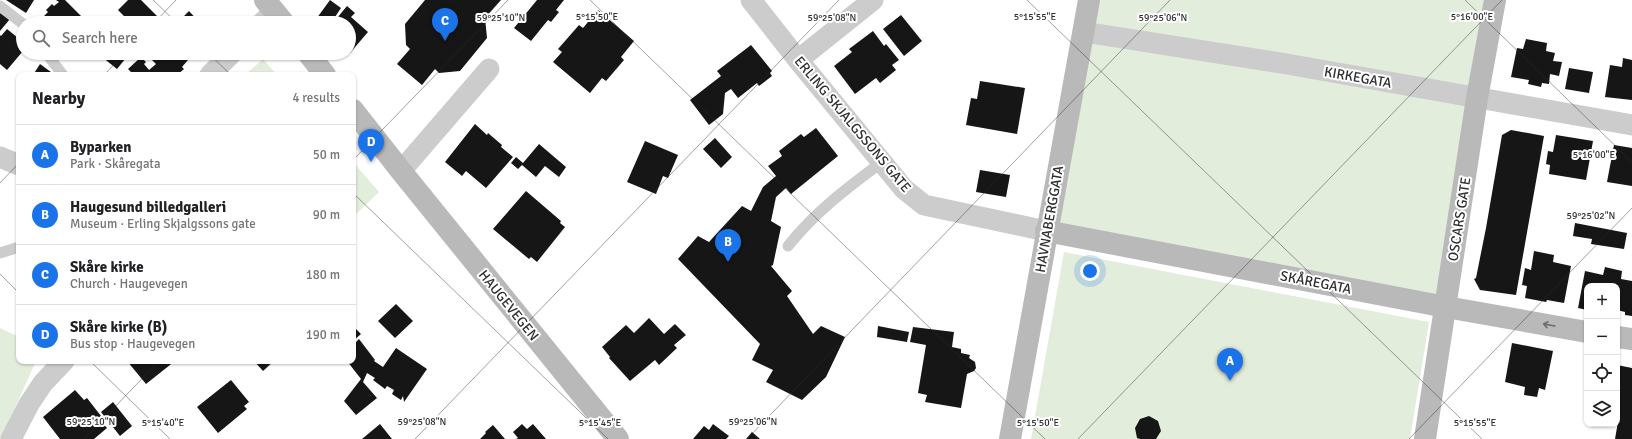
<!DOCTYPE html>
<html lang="en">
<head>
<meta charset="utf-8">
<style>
  body { margin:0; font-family:Signika,sans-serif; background:#f6f6f6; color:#202124 }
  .controls { position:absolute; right:12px; bottom:12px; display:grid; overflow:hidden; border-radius:8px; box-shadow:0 1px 3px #0004 }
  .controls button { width:36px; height:36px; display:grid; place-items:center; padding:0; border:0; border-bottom:1px solid #e0e0e0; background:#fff; color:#202124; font:20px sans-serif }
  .you { position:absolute; left:1090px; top:271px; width:14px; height:14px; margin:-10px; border:3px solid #fff; border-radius:50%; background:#1a73e8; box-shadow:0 0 0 6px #1a73e833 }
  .badge { display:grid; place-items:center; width:26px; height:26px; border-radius:50%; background:#1a73e8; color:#fff; font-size:13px; font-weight:700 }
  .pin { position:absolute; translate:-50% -33px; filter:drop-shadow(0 1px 2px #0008) }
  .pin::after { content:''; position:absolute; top:21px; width:14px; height:12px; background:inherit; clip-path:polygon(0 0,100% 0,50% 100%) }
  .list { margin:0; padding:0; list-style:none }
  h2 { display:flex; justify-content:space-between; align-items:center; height:52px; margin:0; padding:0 16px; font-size:17px }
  h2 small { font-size:13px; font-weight:400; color:#757577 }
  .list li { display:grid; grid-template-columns:26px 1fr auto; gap:12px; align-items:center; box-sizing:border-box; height:60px; padding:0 16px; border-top:1px solid #e0e0e0 }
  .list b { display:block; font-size:15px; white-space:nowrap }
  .list p { margin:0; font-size:13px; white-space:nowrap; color:#757577 }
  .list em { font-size:13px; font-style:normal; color:#757577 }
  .icon { flex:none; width:22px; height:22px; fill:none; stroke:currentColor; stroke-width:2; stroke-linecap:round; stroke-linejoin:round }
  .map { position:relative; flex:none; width:1632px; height:439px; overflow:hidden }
  .search { position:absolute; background:#fff; box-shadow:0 1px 3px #0004; left:16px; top:16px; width:340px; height:44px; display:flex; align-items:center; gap:10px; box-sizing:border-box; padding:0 14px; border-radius:22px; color:#757577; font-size:15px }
  .panel { position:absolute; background:#fff; box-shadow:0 1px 3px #0004; left:16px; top:72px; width:340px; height:292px; border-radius:8px }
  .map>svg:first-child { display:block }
</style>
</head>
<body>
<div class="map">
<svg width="1632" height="439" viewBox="0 0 1632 439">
  <rect width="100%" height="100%" fill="#fff"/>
  <g fill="#e3eddb">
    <polygon points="1089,0 1495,0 1446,307 1046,231"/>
    <polygon points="263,59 277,75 245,75"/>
    <polygon points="353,162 379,192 353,217"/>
    <polygon points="1064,252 1429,322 1410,439 1031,439"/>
    <polygon points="0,328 19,337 19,361 36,361 1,439 0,439"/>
  </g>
  <g fill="#161616">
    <polygon points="6,0 34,0 26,13"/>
    <polygon points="56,0 65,0 84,19 80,23 37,23 48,12 46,10 52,4 54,6 59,2"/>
    <polygon points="128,0 141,0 159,18 154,23 136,23 135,21 131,23 118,10"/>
    <polygon points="330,0 341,8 331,23 315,23 314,22"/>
    <polygon points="425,0 501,0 485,18 487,38 460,71 439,73 435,69 422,85 397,64 410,49 406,45 405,24"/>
    <polygon points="537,0 564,0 556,10 559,12 551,22 548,20 531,41 514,28"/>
    <polygon points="347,6 355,13 351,17 368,32 350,53 349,23 333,23"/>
    <polygon points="598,10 634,41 621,57 624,60 606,81 602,78 590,93 553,62 562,52 558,49 579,25 583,28"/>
    <polygon points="189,11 200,23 203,20 205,23 177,23"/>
    <polygon points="0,13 10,19 0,31"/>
    <polygon points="901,15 922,41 904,56 883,29"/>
    <polygon points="7,29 23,42 23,51 7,70 0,64 0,35 1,36"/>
    <polygon points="873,31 884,46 886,44 899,60 892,65 896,70 880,83 876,78 855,94 834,66 852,52 849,49"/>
    <polygon points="1526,39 1547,43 1546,51 1555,53 1553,61 1562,62 1559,76 1550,74 1549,84 1542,83 1541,87 1528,84 1529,80 1511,77 1517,48 1523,49"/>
    <polygon points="751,45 772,71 770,73 772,76 759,86 757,83 738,98 731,89 725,93 723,114 709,125 690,100 721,76 717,71"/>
    <polygon points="105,53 130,53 117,69 102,57"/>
    <polygon points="157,53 166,54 181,53 188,60 182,67 184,69 177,75 134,75 128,69 141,57 146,62 144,64 149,70 156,64 151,59"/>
    <polygon points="1623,58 1632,60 1632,100 1605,97 1610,65 1622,67"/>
    <polygon points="40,64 55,75 33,75"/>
    <polygon points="1569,68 1593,72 1589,93 1565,89"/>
    <polygon points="980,81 1025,88 1017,134 966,125 971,98 977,99"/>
    <polygon points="475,124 487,135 488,133 502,145 501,147 513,157 486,188 466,171 462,176 445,162"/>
    <polygon points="816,128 838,156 791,194 786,188 776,197 771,221 781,227 773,265 771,266 792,291 787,296 813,334 821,326 845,337 826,377 802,400 766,382 773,370 752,360 760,344 678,259 698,236 709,242 742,206 751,211 763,187 776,176 768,166 782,156 779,151 801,134 804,137"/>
    <polygon points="1511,130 1544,136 1516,295 1480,290 1474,279 1476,278 1486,228 1502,135"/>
    <polygon points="1556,135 1593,141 1586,180 1549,174 1550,165 1546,164 1548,151 1553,152"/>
    <polygon points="715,138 732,157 721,168 703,149"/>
    <polygon points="645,141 678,155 668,178 663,176 656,194 627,182"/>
    <polygon points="539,144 566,167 559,177 545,166 536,177 522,165 518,169 511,163 516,157 523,163"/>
    <polygon points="1614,145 1632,148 1632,186 1607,182"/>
    <polygon points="980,170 1010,175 1006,197 976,192"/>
    <polygon points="526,191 561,221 560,223 565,227 537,262 531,257 529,259 493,229"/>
    <polygon points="1575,223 1627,233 1624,249 1591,244 1592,239 1573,236"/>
    <polygon points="1534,251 1554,255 1553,262 1571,266 1564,303 1547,300 1546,302 1525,298 1527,286 1522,285 1525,268 1531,270"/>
    <polygon points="1605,267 1622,271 1621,279 1632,281 1632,316 1625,315 1625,312 1617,310 1617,286 1587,286 1587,310 1578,308 1585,271 1603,275"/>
    <polygon points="396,304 413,321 395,338 378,321"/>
    <polygon points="649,318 664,334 675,324 686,335 674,345 677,348 659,365 655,360 630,381 609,358 610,357 602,347 626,325 634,333"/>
    <polygon points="353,326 361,334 353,341"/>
    <polygon points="878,326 909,332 907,342 877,337"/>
    <polygon points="913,327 954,332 952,347 961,349 961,353 970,355 969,358 975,362 976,368 974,371 967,374 961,408 925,402 927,395 918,393 926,345 910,342"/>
    <polygon points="359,339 375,360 374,361 383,367 396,348 427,369 404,402 403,396 401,400 392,394 394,390 387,386 385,389 373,380 375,378 367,373 363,382 377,398 356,415 344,401 361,379 347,361 353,361 353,345"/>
    <polygon points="1512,343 1553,351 1545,390 1539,388 1537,397 1524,395 1525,387 1505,382"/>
    <polygon points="127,361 175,361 146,384"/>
    <polygon points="254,361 274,361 263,371"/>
    <polygon points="1617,365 1632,368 1632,439 1615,439 1619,416 1617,416"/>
    <polygon points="231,380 249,402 244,406 247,409 218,433 197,407"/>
    <polygon points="75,390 84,400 87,398 101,416 98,418 107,428 94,439 60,439 43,417"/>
    <polygon points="113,402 132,426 120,436 101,412"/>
    <polygon points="1149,416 1158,421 1161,431 1156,439 1140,439 1137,438 1135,428 1140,419"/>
    <polygon points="380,424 392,439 362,439"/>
    <polygon points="522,424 527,429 533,424 546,439 516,439 518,438 513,432"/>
    <polygon points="713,424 729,436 726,439 693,439 704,426 709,430"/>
    <polygon points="493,425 505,439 480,439 486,433 485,432"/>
    <polygon points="752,432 760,439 746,439"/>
  </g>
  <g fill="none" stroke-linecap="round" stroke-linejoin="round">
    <g stroke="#ccc" stroke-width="11">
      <polyline points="0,6 23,24"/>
      <polyline points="46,53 63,75"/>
      <path d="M 788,246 C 815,212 847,188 882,162"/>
      <polyline points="0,253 19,247"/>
    </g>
    <g stroke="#ccc" stroke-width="21">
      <polyline points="751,0 798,60 904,189 924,205 1046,231"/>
      <polyline points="262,23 274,11"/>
      <polyline points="1084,32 1281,63 1632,125"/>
      <polyline points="798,60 873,0"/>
      <polyline points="210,75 232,53"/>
      <polyline points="0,157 19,165"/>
      <polyline points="401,171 489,69"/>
      <polyline points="11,439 29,404 43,383 64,361"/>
    </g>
    <g stroke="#b9b9b9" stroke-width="22">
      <polyline points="265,0 284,23"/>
      <polyline points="308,53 325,75"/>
      <polyline points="353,110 401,171 618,439"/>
      <polyline points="1046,231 1446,307 1587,332"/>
      <polyline points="1617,337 1632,339"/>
      <polyline points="1010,439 1089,0"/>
      <polyline points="1425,439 1477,98 1495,0"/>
    </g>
  </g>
  <defs><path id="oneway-shaft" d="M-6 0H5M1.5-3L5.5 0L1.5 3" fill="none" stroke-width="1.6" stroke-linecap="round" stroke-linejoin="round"/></defs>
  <use stroke="#6d6d6d" href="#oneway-shaft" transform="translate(1549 325) rotate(-170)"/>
  <path fill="none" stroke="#2f2f2f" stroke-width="1" stroke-opacity="0.45" d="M 153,0 L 177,23M 590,0 L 1045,439M 1027,0 L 1482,439M 1465,0 L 1632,162M 154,23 L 176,0M 208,53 L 231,75M 104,75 L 125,53M 353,160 L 508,0M 0,183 L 19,163M 353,193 L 608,439M 0,274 L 19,293M 90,361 L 170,439M 84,439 L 159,361M 415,439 L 839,0M 747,439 L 1170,0M 1078,439 L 1502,0M 1409,439 L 1632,208"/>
  <g text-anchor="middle" stroke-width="4" stroke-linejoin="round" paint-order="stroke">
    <g font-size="14" fill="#2f2f2f" stroke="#fff">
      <text transform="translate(1358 77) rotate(10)" y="5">KIRKEGATA</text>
      <text transform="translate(853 124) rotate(50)" y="5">ERLING SKJALGSSONS GATE</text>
      <text transform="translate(1049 219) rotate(-80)" y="5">HAVNABERGGATA</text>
      <text transform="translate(1459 219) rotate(-81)" y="5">OSCARS GATE</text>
      <text transform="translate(1316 282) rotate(11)" y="5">SKÅREGATA</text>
      <text transform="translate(509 305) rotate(51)" y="5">HAUGEVEGEN</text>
    </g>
  </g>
  <g font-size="10" text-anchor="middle" fill="#2f2f2f" stroke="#fff" stroke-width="4" stroke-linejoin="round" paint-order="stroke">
    <text x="1472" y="20">5°16'00"E</text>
    <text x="597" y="20">5°15'50"E</text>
    <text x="1035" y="20">5°15'55"E</text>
    <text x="501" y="21">59°25'10"N</text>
    <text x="832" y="21">59°25'08"N</text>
    <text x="1163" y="21">59°25'06"N</text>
    <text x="1594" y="158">5°16'00"E</text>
    <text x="1591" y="219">59°25'02"N</text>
    <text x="91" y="425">59°25'10"N</text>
    <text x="422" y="425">59°25'08"N</text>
    <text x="753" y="425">59°25'06"N</text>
    <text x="163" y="426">5°15'40"E</text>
    <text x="600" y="426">5°15'45"E</text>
    <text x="1038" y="426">5°15'50"E</text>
    <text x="1475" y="426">5°15'55"E</text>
  </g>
</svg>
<div class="controls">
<button>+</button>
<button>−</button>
<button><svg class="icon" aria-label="locate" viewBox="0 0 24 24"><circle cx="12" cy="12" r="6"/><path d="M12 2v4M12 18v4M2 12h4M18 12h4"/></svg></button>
<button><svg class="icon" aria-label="layers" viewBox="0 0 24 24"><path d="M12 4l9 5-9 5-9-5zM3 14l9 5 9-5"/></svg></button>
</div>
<div class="you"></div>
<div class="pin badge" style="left:1230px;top:381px">A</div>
<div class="pin badge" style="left:728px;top:262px">B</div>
<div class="pin badge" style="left:445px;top:41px">C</div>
<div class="pin badge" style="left:371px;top:162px">D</div>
<div class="search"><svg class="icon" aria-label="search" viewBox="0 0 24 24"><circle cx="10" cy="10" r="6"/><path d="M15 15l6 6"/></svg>Search here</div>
<section class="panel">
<h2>Nearby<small>4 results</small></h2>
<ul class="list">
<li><span class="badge">A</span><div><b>Byparken</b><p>Park · Skåregata</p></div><em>50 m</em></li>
<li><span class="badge">B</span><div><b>Haugesund billedgalleri</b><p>Museum · Erling Skjalgssons gate</p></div><em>90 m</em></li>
<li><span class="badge">C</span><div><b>Skåre kirke</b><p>Church · Haugevegen</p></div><em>180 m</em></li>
<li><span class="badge">D</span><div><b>Skåre kirke (B)</b><p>Bus stop · Haugevegen</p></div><em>190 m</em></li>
</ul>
</section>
</div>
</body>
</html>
